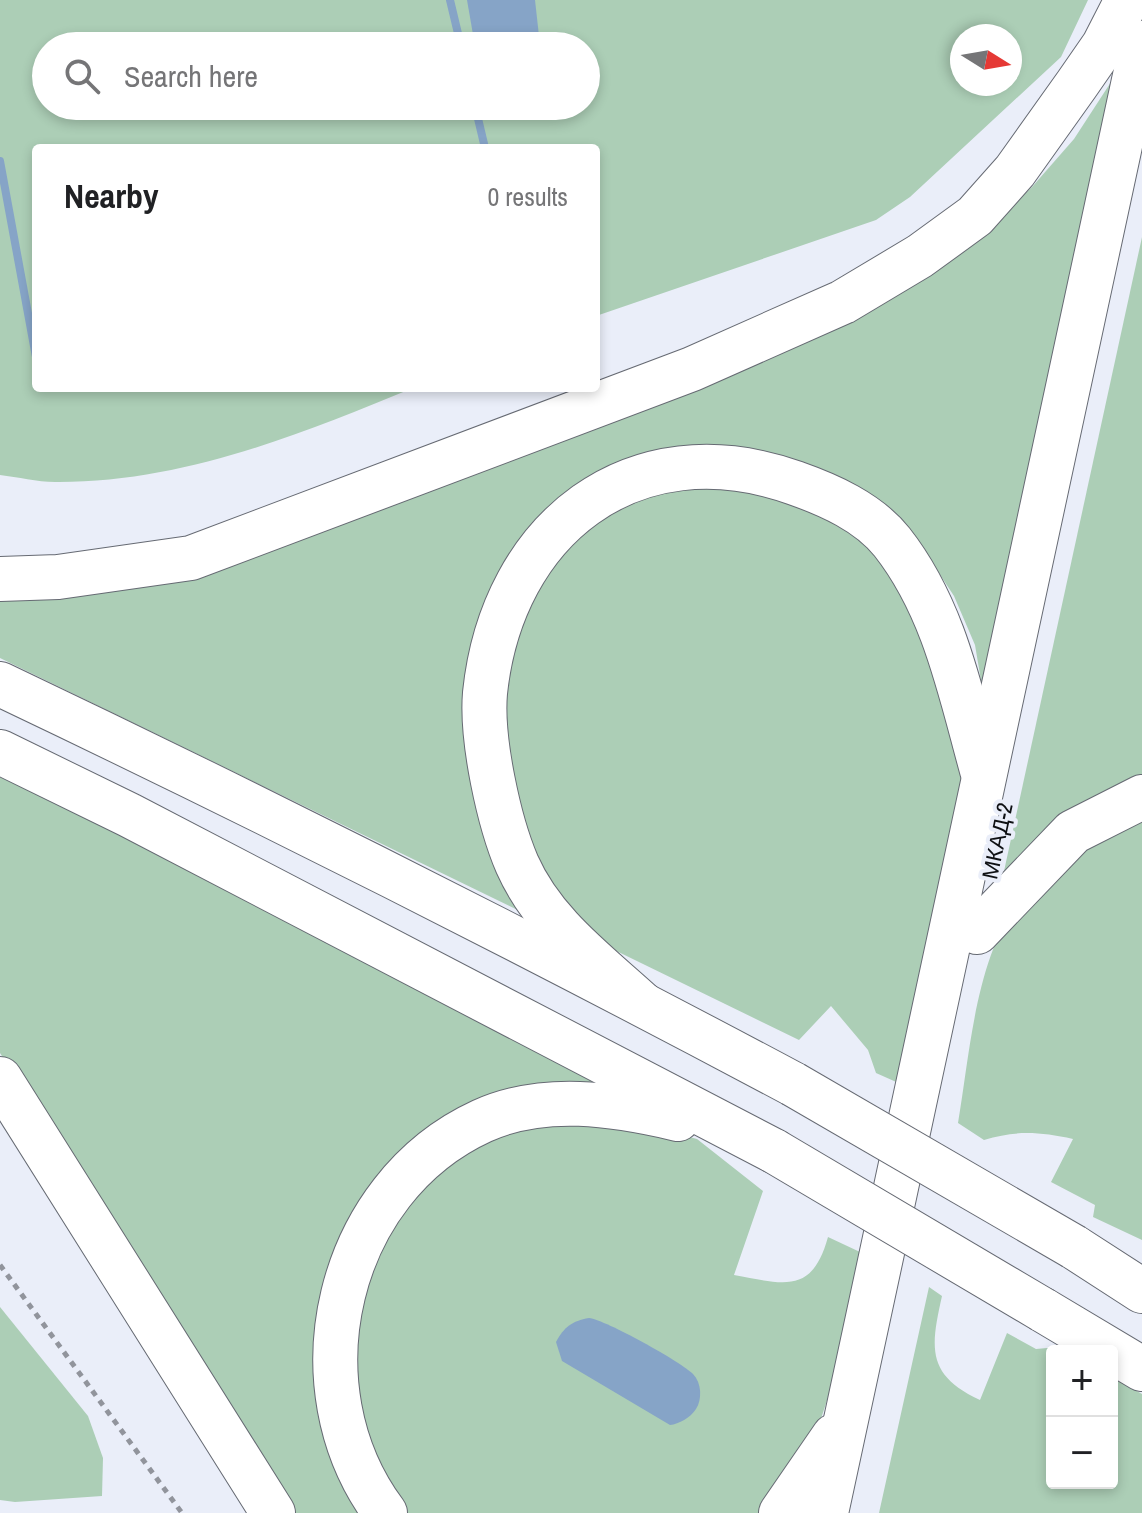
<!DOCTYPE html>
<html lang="en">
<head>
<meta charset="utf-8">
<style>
  body { margin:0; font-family:"Archivo Narrow",sans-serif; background:#f2f2f2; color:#202124 }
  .controls { position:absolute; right:24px; bottom:24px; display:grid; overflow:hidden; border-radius:8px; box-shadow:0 4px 12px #0003 }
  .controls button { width:72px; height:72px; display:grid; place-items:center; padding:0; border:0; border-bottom:2px solid #e0e0e0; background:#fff; color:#202124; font:40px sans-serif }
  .compass { position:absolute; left:950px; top:24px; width:72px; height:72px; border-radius:50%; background:#fff; box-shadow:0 4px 12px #0003; rotate:101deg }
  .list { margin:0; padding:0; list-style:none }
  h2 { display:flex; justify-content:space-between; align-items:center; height:104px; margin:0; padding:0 32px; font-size:34px }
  h2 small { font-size:26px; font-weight:400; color:#757577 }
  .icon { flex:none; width:44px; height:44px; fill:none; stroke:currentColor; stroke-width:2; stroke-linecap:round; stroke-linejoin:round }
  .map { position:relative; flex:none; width:1142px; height:1513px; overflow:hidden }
  .search { position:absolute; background:#fff; box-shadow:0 4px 12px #0003; left:32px; top:32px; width:568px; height:88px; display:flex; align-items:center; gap:20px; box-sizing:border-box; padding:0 28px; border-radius:44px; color:#757577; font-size:30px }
  .panel { position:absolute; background:#fff; box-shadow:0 4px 12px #0003; left:32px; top:144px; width:568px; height:248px; border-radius:8px }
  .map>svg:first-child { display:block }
</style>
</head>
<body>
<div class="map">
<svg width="1142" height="1513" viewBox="0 0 1142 1513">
  <rect width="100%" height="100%" fill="#eaeef9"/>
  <g fill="#acceb6" fill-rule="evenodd">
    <path d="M 0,0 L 1088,0 L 1061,57 L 910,197 L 876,220 L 596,316 L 596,148 L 36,148 L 36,388 L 413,388 C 299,435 181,483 55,482 C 37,482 18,477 0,475 ZM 962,36 L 1010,36 L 1010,84 L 962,84 ZM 46,46 L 586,46 L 586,106 L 46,106 Z"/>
    <polygon points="1124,62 985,704 975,645 954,596 919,543 853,490 613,466 471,661 536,919 0,658 0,591 50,591 978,237 1032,187 1074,139"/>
    <polygon points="1142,237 1142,781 1001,885"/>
    <polygon points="663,478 779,488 873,544 934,636 964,776 903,1085 876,1073 868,1050 831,1006 799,1040 602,944 558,899 527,842 498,723 507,648 569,529"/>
    <polygon points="0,777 200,872 625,1094 448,1128 329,1310 376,1513 288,1513 0,1053"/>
    <path d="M 1142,809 L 1142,1240 L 1093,1217 L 1095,1205 L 1051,1182 L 1073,1139 C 1040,1132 1016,1130 984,1140 L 958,1123 C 972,1041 976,938 1039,876 C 1060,855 1114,826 1142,809 Z"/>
    <path d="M 525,1116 L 649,1126 L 697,1139 L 763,1191 L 734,1275 C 784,1284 812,1295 828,1237 L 860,1252 C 842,1338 830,1448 765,1513 L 398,1513 L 363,1453 L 346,1311 L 415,1176 Z"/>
    <path d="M 929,1287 L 942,1296 C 930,1349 927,1375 980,1400 L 1007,1333 L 1036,1349 L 1058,1347 L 1066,1351 L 1052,1351 L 1052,1483 L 1112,1483 L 1112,1377 L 1142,1394 L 1142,1513 L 879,1513 Z"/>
    <polygon points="0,1307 88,1416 103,1458 102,1496 15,1502 0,1500"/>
  </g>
  <g fill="#86a4c7">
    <polygon points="467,0 535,0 540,45 475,46"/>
    <path d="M 589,1318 C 606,1320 681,1362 693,1374 C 702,1383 702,1400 696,1409 C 690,1418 679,1424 670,1425 L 562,1361 L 556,1342 C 564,1327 572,1321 589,1318 Z"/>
  </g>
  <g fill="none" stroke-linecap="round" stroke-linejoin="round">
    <g stroke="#86a4c7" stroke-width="8">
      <polyline points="450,0 461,46"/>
      <polyline points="475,106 485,148"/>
      <polyline points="0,161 36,357"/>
    </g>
    <g stroke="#666a73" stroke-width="46">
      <g id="highway">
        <polyline points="0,579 58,577 191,558 692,369 843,302 920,256 975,216 1015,171 1077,84 1104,45 1127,0"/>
        <path d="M 0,684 C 267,811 532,945 793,1084"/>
        <polyline points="0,752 129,815 774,1151"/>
        <polyline points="977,932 1073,832 1142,797"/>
        <path d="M 641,1003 C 595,961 543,923 517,864 C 499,822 481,740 485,693 C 502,529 633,425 795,483 C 829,495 868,512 892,542 C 944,608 960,691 982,770"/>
        <polyline points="0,1079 273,1513"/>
        <polyline points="1074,1247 1142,1291"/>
        <polyline points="1043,1310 1142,1369"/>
        <path d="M 385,1513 C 290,1386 336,1188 482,1121 C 544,1093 614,1104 678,1119"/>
        <polyline points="781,1513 834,1436"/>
        <polyline points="826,1513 1142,43"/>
      </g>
    </g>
    <polyline stroke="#91949c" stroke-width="5" stroke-dasharray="6 6" stroke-linecap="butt" points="0,1265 182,1513"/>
    <use href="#highway" stroke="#fff" stroke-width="44"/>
    <g stroke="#666a73" stroke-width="46" stroke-linecap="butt">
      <g id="highway-bridge">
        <polyline points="793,1084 1074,1247"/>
        <polyline points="774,1151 1043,1310"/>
      </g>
    </g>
    <use href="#highway-bridge" stroke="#fff" stroke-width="44"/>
  </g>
  <g text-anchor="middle" stroke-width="8" stroke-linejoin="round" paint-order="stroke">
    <g font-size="22" fill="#0e1013" stroke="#eaeef9">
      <text transform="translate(997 841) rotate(-78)" y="8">МКАД-2</text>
    </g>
  </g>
</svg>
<div class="controls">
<button>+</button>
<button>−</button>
</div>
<svg class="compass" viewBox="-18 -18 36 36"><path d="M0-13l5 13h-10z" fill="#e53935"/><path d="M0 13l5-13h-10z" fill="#757577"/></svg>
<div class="search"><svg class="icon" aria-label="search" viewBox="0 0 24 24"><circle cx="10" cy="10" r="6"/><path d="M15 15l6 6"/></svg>Search here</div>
<section class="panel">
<h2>Nearby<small>0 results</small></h2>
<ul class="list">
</ul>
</section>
</div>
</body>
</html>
